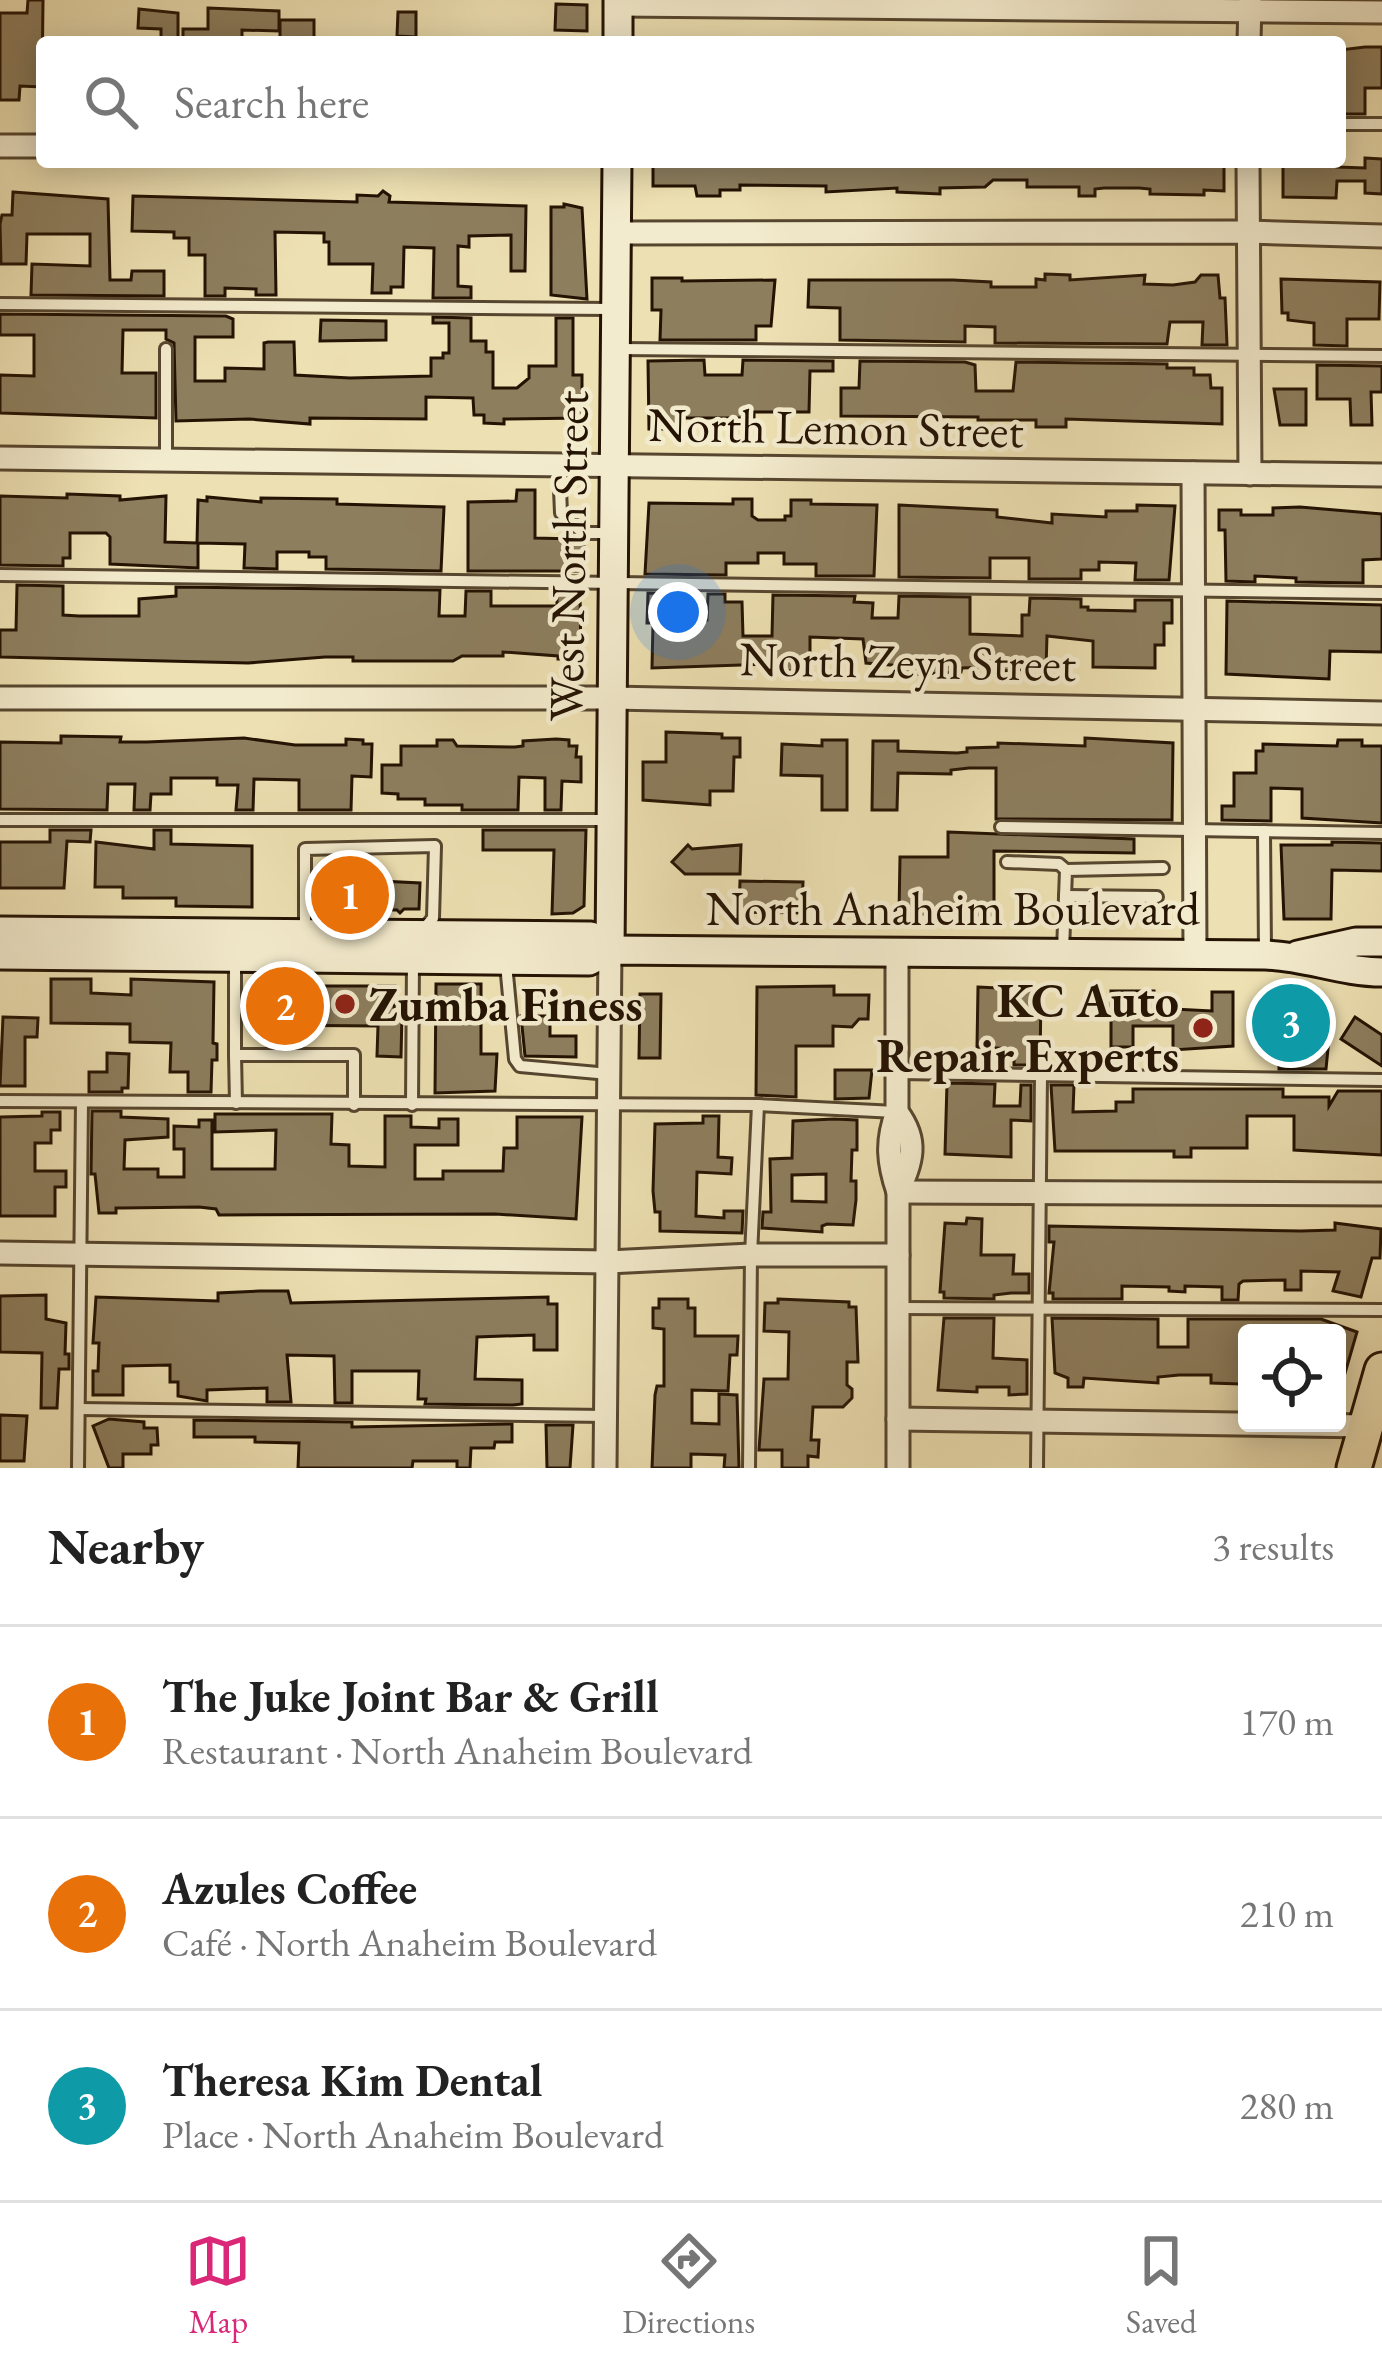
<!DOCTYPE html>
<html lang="en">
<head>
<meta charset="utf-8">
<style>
  body { margin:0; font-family:"EB Garamond",serif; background:#f2f2f2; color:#222 }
  .controls { position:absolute; right:36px; bottom:36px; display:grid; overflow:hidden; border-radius:12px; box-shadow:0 6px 30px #0003 }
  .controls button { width:108px; height:108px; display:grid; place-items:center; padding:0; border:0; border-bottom:3px solid #e0e0e0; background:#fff; color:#222; font:60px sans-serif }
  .you { position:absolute; left:678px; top:612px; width:42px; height:42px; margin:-30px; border:9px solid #fff; border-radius:50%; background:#1a73e8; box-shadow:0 0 0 18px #1a73e833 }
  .badge { display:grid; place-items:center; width:78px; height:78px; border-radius:50%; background:#db2777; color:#fff; font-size:39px; font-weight:700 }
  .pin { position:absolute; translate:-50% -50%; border:6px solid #fff; box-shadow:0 3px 12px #0006 }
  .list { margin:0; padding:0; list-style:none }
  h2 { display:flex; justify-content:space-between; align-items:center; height:156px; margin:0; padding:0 48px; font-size:51px }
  h2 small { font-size:39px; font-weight:400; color:#767676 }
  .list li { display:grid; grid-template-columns:78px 1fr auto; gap:36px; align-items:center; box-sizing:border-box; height:192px; padding:0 48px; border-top:3px solid #e0e0e0 }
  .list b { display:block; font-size:45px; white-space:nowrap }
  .list p { margin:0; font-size:39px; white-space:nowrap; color:#767676 }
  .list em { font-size:39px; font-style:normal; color:#767676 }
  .icon { flex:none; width:66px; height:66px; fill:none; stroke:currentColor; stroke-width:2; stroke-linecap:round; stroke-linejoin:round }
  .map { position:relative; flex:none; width:1382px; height:1468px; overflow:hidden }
  .search { position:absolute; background:#fff; box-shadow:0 6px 30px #0003; left:36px; right:36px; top:36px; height:132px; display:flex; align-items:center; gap:30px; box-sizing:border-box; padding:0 42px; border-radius:12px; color:#767676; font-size:45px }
  .sheet { height:732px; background:#fff }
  nav { display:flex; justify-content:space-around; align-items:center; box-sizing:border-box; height:168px; border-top:3px solid #e0e0e0; background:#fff; font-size:33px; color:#767676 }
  nav a { display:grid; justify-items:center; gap:6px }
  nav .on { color:#db2777 }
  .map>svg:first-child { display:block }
</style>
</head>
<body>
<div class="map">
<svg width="1382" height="1468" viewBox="0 0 1382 1468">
  <rect width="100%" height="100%" fill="#ede0b2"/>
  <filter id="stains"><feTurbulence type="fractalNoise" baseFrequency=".00167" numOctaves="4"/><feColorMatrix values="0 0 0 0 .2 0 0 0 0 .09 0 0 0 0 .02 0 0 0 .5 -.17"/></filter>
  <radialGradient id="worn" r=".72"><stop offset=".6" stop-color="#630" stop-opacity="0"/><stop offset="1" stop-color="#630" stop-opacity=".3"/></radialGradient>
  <g fill="#8d7e5e" stroke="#241303" stroke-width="3" fill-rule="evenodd">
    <polygon points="28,0 43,0 42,87 20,86 19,100 0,100 0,13 27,13"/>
    <polygon points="556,4 587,5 587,31 555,30"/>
    <polygon points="208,8 279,11 279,31 242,30 242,42 183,42 183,29 208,29"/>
    <polygon points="139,9 178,13 178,41 161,41 161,29 138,28"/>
    <polygon points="398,12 416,12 416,37 397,36"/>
    <rect x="280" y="20" width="34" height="22"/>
    <polygon points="1365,47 1382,47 1382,88 1365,88 1365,114 1340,114 1340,50"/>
    <polygon points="1365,158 1382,159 1382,194 1365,193 1365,181 1337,181 1336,198 1283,197 1283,162 1337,162 1337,167 1365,168"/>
    <polygon points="671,162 1224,162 1224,191 1204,190 1204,195 1150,194 1150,189 1139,188 1104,188 1095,189 1095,196 1079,196 1079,187 1027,187 1027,180 993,180 985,187 940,188 940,194 897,192 897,188 826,192 826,186 740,185 740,190 720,190 720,196 697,196 695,186 653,186 653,166 671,166"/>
    <polygon points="383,191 390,196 389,202 526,206 525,271 511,271 511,235 469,236 469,247 458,246 458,286 471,287 471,298 433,298 434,248 404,247 403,287 391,287 391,293 372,293 373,264 329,264 329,242 324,242 324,233 275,232 276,295 256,295 256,289 225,288 225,296 205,296 205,255 189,255 189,238 174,238 174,232 132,231 133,196 357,202 357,195 378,196"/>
    <polygon points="13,192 108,199 110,280 131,280 132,271 164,271 164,296 31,295 32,264 90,266 90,234 27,234 26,264 1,264 0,224 2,215 12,215"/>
    <polygon points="564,204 582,208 587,299 551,295 551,207 564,207"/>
    <polygon points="1045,274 1070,275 1070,280 1145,275 1144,284 1173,285 1195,282 1201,275 1218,275 1220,298 1225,298 1227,345 1202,345 1203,322 1170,322 1167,344 995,343 995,327 965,326 965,342 840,340 840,308 808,307 809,280 953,280 991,282 991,287 1036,287 1036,279 1045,280"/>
    <polygon points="652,278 682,278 682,281 775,280 771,326 756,326 756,340 660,340 661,310 652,310"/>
    <polygon points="1281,279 1380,282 1379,319 1347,319 1347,346 1314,345 1314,323 1288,320 1288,313 1282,313"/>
    <polygon points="0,314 226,316 233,319 233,337 195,337 195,381 225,381 225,368 264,369 264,343 268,342 294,342 295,375 350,378 431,376 431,358 443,358 443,353 449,353 449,323 433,323 433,317 471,318 471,341 486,341 486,352 493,352 493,388 517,388 529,378 529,366 556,366 556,318 573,318 573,375 582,375 582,418 504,419 504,424 484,423 484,415 474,415 473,398 426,397 426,419 310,418 310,424 249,419 176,421 174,343 166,339 166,330 123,330 122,373 156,373 156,418 0,413 0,375 34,376 34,335 0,335"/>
    <polygon points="321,320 386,321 386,340 320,341"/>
    <polygon points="704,360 705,375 742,375 743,360 833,361 833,371 810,371 809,412 754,412 754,424 741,418 680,418 680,429 649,429 648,361"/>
    <polygon points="860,361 965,362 975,365 976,391 1013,391 1016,362 1167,364 1167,368 1194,368 1194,375 1210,375 1211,388 1222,388 1222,424 1066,419 1066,427 1036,427 1036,420 978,420 978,417 841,416 841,388 859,388"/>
    <polygon points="1317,365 1382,366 1382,392 1371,392 1372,425 1351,425 1350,399 1317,399"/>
    <polygon points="1274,389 1306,389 1306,425 1280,425"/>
    <polygon points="517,490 535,490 535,538 575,539 584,543 583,571 468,571 468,502 516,501"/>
    <polygon points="67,494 120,496 120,500 166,496 165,542 197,543 198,500 207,501 207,497 261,502 261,498 337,499 337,504 444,507 441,571 326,569 326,557 309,557 309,552 277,552 277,569 244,568 245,544 198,543 198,568 110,564 110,537 106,533 70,533 70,558 63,558 63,566 0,565 0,496 67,498"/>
    <polygon points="733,499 752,499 752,516 758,520 785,520 785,516 791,516 791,500 811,500 811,504 877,505 874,576 816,576 816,564 784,564 784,553 758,553 758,563 726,563 726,575 645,574 649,503 733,504"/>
    <polygon points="899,505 997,510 997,517 1052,523 1052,514 1106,517 1106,511 1137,511 1137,505 1175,506 1169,580 1135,580 1136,563 1099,562 1099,570 1081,570 1081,579 1029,579 1029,558 990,558 990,578 899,577"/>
    <polygon points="1300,507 1382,514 1382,559 1363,560 1363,583 1296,582 1296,578 1255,576 1255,582 1226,581 1225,530 1219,530 1219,510 1241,510 1241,515 1273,515 1273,508"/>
    <polygon points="17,585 63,586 63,615 79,616 139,616 139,599 176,596 176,587 440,590 439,616 465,616 466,591 491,591 491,606 557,606 557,592 580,592 581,663 567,663 567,659 558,659 558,656 503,652 503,656 462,656 453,661 353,661 353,657 325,657 248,663 0,657 0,630 16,630"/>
    <polygon points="648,593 678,594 678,619 707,620 708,594 725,594 725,602 742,602 743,636 772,636 773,595 855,596 854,602 873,603 872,618 898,618 899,596 970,597 970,634 1022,636 1022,615 1029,615 1030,598 1081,599 1081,607 1088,607 1088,610 1135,611 1135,600 1172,600 1172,623 1164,623 1164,645 1155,645 1155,668 1093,667 1093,641 1047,636 1046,668 988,672 988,667 962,668 961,672 903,675 903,666 866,663 863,639 810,637 810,671 774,671 774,664 652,668 653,623 647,623"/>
    <polygon points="1227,601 1382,605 1382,652 1330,651 1329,679 1226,674"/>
    <polygon points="666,732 722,734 722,738 740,738 740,757 734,757 733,791 710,791 710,805 643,800 643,762 666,762"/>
    <polygon points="61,736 121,737 120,742 147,742 244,738 295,745 346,745 346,739 363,740 363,744 372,744 371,777 352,776 351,810 299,810 299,780 254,779 253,810 236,810 238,785 217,785 217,778 171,778 171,794 151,794 150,810 134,810 135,784 108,784 107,810 0,809 0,742 61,743"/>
    <polygon points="1085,738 1173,743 1172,820 996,819 996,768 969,768 951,770 951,774 898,773 897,810 872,810 873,741 898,741 898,751 957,753 967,752 967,748 998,747 998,743 1085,746"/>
    <polygon points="556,739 569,740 569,746 577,746 576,757 581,757 581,782 562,781 561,810 545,810 545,778 519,777 518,810 462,810 462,805 425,805 425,799 398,799 398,794 382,793 382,765 401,765 401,746 437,746 437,740 453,740 457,746 515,747 523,746 523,741"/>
    <polygon points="822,740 847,740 847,810 822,810 822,776 781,775 782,744 822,746"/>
    <polygon points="1338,740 1362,740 1362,746 1382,746 1382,823 1302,818 1302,789 1271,788 1271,821 1222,820 1222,806 1234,806 1234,773 1256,773 1256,751 1263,751 1263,744 1337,746"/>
    <polygon points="50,830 91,830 90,842 67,841 64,888 0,888 0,842 50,842"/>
    <polygon points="154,830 171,830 171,844 252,846 252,907 176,906 176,898 123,898 123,887 95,887 96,842 154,849"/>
    <polygon points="483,830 586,830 584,906 573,913 552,914 554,850 483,850"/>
    <polygon points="948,832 1134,839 1134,853 994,851 994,915 899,914 900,857 948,857"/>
    <polygon points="1332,842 1382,843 1382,871 1332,870 1331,919 1284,919 1281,845 1332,845"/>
    <polygon points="688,845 692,849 741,845 740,874 685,874 672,862"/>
    <polygon points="320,878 420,883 419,909 404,909 400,913 397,910 319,909"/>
    <polygon points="740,881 803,882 802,913 739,912"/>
    <polygon points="51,979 91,979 91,993 131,995 131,979 214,982 213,1043 217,1044 217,1060 212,1060 211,1092 188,1092 188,1072 170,1072 171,1043 130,1042 130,1024 51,1023"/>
    <polygon points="436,984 481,984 481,1054 497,1054 495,1091 435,1093"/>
    <polygon points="257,986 395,986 394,1013 402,1013 401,1057 377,1056 378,1026 256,1025"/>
    <polygon points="834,986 834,995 869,995 868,1019 859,1019 852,1027 833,1026 833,1046 796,1046 796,1097 756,1095 757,987"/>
    <polygon points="978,987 1041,990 1040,1065 1014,1065 1014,1049 977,1047"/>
    <polygon points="1111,991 1154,991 1154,1008 1212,1011 1212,992 1233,992 1233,1046 1173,1050 1173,1026 1133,1026 1133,1047 1111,1047"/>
    <polygon points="640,994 661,994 660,1058 639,1058"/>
    <polygon points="1279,1007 1302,1007 1302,1039 1329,1038 1326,1069 1279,1069"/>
    <polygon points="521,1016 550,1016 550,1036 576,1036 576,1057 525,1056"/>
    <polygon points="3,1017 38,1018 37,1037 25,1037 25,1086 0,1086"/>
    <polygon points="1355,1017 1382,1035 1382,1066 1341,1039"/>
    <polygon points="107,1053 129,1054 128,1088 122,1088 122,1092 89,1092 89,1072 107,1072"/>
    <polygon points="835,1070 872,1070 869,1098 835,1099"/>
    <polygon points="947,1083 995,1084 994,1106 1020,1106 1021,1085 1031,1085 1031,1121 1011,1120 1011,1157 945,1154"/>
    <polygon points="1051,1085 1074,1085 1073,1112 1116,1111 1116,1102 1133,1102 1133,1089 1283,1089 1283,1097 1329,1097 1329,1106 1338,1091 1382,1091 1382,1155 1294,1150 1294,1116 1247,1116 1247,1148 1191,1148 1191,1157 1174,1157 1174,1151 1055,1151"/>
    <polygon points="92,1111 121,1111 121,1117 168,1119 168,1137 125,1140 124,1169 158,1169 158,1177 184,1177 184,1149 174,1149 174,1126 199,1127 199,1120 212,1120 212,1169 275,1169 276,1130 215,1132 215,1114 332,1114 331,1144 349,1145 349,1166 385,1167 385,1116 411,1116 411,1127 439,1128 439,1119 458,1119 458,1145 415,1145 415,1179 443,1179 443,1171 503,1171 504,1148 517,1148 517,1117 582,1117 576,1219 495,1214 219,1215 216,1209 199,1207 122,1208 116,1208 116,1213 99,1213 95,1174 91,1174"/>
    <polygon points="42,1112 60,1112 60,1130 51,1130 51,1143 35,1143 35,1171 66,1171 66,1187 55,1187 55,1216 0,1216 0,1117 42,1116"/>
    <polygon points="703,1116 719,1116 718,1157 732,1158 731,1174 697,1172 696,1216 724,1218 724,1211 743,1211 742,1233 660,1231 660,1212 655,1212 653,1191 655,1124 703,1123"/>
    <path d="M 834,1119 L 857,1120 L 857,1150 L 852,1150 L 851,1181 L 856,1181 L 856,1200 L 853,1225 L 827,1224 L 822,1226 L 822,1232 L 762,1228 L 763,1212 L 771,1212 L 770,1159 L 792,1158 L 793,1121 ZM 826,1174 L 826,1202 L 792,1201 L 792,1175 Z"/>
    <polygon points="967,1218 982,1219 981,1255 1014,1255 1013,1274 1029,1274 1029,1293 1011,1293 994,1295 994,1299 944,1298 944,1292 940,1292 945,1223 966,1224"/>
    <polygon points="1335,1223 1381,1229 1380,1258 1372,1258 1361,1297 1333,1291 1339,1272 1301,1271 1301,1290 1285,1290 1285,1280 1243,1281 1239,1284 1238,1300 1222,1300 1222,1287 1185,1286 1185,1292 1169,1291 1169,1287 1122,1286 1122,1299 1053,1299 1053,1293 1049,1293 1054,1242 1049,1242 1049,1226 1301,1231 1335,1230"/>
    <polygon points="260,1291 288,1291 291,1303 548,1297 548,1304 557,1304 557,1350 534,1350 534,1335 477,1337 475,1379 522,1380 522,1404 513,1405 425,1404 426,1399 418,1399 419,1371 352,1371 352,1403 335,1403 334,1356 287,1355 291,1402 267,1402 267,1388 207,1390 207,1401 178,1396 178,1382 170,1382 170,1365 123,1366 123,1395 93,1395 93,1371 98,1371 99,1343 93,1343 96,1297 218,1301 218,1293"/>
    <polygon points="46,1295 46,1319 66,1323 65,1354 69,1354 69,1369 59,1369 57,1408 41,1408 42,1353 0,1352 0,1296"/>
    <polygon points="659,1299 688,1299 688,1308 695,1308 695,1336 738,1336 737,1355 730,1355 728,1391 692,1390 692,1423 719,1424 719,1394 737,1395 739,1468 724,1468 725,1455 691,1454 691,1468 652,1468 655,1395 657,1386 664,1386 664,1329 653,1328 653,1308 659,1308"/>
    <polygon points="778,1299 849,1302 849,1307 856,1307 858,1362 847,1362 847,1385 852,1389 852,1398 843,1407 813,1407 811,1440 819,1440 818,1457 808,1456 808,1468 782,1468 782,1450 759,1450 764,1379 788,1379 789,1332 764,1331 765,1303 778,1303"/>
    <polygon points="944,1318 994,1318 993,1358 1027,1360 1027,1394 1009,1395 1009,1387 977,1387 977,1392 938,1390"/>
    <polygon points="1052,1318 1158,1319 1158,1347 1188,1347 1188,1319 1321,1319 1357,1332 1341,1387 1337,1387 1337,1333 1241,1331 1240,1384 1211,1383 1211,1375 1179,1375 1158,1377 1158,1383 1084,1378 1083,1387 1068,1387 1068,1378 1055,1373"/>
    <polygon points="0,1415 27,1416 24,1461 0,1461"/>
    <polygon points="109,1419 144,1422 144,1428 157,1428 158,1445 151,1445 151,1454 123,1454 123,1468 109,1468 93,1426"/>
    <polygon points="194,1420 352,1422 352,1427 512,1424 512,1442 495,1442 494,1448 471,1448 470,1468 457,1468 457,1461 413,1461 412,1468 298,1468 299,1443 255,1442 255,1437 194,1437"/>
    <polygon points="546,1425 573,1425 570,1468 547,1468"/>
  </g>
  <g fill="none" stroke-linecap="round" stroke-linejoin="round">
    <g stroke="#56462f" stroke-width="16">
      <g id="lane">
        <polyline points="1340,124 1382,124"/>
        <polyline points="0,304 612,309"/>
        <polyline points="618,349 1382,356"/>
        <polyline points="166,460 166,349"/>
        <polyline points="559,465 561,513 583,533 610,533"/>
        <polyline points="0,575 1382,593"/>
        <polyline points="0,820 606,820"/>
        <polyline points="1001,827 1382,833"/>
        <polyline points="1264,831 1265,952"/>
        <polyline points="1007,862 1059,864 1066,870"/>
        <polyline points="1065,896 1157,897"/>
        <polyline points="305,930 305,849 435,846 433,918 423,930"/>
        <polyline points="1063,951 1066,870 1163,868"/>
        <polyline points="235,960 235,1055 354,1055 354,1105"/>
        <polyline points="506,964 515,1059 520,1066 609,1074"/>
        <polyline points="235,1055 236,1103"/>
        <polyline points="898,1073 1382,1080"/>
        <polyline points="0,1101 758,1105 896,1112"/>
        <polyline points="412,1105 413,959"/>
        <polyline points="898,1308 1382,1310"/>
        <polyline points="79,1409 606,1416"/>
        <polyline points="78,1468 82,1102"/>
        <polyline points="749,1468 751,1255 758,1105"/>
        <polyline points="1037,1468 1041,1075"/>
      </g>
    </g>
    <g stroke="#56462f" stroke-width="27">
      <g id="street">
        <polyline points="618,5 1382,12"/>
        <polyline points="1249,42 1250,1"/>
        <polyline points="0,146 42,146"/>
        <polyline points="1248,162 1250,474"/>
        <polyline points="616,233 1247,232 1382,236"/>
        <polyline points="0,458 1382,475"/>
        <polyline points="1193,473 1195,955"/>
        <polyline points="0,698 611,698 1382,713"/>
        <path d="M 897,952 L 897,1112 C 886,1141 888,1163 898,1192 L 898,1468"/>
        <path d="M 897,1112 C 919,1141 912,1161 898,1192"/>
        <polyline points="898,1192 1382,1194"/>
        <polyline points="0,1253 608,1262 751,1255 898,1255"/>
        <polyline points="898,1419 1366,1426"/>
        <polyline points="605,1468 610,950"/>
      </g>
    </g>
    <g stroke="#241303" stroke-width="33">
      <g id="secondary">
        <polyline points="618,42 618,0"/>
        <polyline points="0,931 591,936 610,950"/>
        <polyline points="610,950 617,162"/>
        <path d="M 0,955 L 589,961 L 610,950 L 1265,955 C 1305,956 1342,972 1382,972"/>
        <polyline points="1298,955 1356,942 1382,942"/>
      </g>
    </g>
    <g stroke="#241303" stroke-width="39">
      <polyline id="primary" points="1354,1468 1382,1370"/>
    </g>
    <use href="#lane" stroke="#f3ebcd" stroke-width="10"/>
    <use href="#street" stroke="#f3ebcd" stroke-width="21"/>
    <use href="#secondary" stroke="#f3ebcd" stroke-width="27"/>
    <use href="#primary" stroke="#ede0b2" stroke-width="33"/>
  </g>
  <g fill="#8f2418" stroke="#f3ebcd" stroke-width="4.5">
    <circle cx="345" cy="1004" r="12"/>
    <circle cx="1203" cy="1028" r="12"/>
  </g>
  <g text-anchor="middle" stroke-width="9" stroke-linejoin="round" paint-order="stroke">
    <g font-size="48" fill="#241303" stroke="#f3ebcd">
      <text transform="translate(836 427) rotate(1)" y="17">North Lemon Street</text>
      <text transform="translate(568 556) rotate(-89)" y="17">West North Street</text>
      <text transform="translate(908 661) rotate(1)" y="17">North Zeyn Street</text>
      <text x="953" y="925">North Anaheim Boulevard</text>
    </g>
    <g font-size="48" font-weight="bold" fill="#241303" stroke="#f3ebcd" text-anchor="end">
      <text x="1179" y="1017">KC Auto<tspan x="1179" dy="55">Repair Experts</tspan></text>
      <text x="369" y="1021" text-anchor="start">Zumba Finess</text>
    </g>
  </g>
  <rect width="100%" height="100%" filter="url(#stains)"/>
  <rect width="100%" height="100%" fill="url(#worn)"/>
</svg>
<div class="controls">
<button><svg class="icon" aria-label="locate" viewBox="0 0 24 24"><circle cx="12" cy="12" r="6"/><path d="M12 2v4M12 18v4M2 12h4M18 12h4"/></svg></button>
</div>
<div class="you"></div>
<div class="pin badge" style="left:350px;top:895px;background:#e8710a">1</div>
<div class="pin badge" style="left:285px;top:1006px;background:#e8710a">2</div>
<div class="pin badge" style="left:1291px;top:1023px;background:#0f9aa8">3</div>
<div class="search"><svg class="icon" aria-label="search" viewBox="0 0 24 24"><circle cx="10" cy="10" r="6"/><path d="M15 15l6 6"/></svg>Search here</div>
</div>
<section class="sheet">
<h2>Nearby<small>3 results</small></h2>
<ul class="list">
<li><span class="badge" style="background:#e8710a">1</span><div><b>The Juke Joint Bar &amp; Grill</b><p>Restaurant · North Anaheim Boulevard</p></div><em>170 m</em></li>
<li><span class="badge" style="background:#e8710a">2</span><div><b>Azules Coffee</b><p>Café · North Anaheim Boulevard</p></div><em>210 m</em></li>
<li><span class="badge" style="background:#0f9aa8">3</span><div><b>Theresa Kim Dental</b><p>Place · North Anaheim Boulevard</p></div><em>280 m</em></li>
</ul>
</section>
<nav>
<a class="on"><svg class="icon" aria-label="map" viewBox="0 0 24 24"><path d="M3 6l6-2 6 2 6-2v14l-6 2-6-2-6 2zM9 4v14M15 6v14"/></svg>Map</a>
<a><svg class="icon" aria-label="directions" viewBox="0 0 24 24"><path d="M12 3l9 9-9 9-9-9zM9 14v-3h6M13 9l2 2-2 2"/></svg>Directions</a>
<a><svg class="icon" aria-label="saved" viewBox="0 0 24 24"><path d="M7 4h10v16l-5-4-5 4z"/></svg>Saved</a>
</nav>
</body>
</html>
